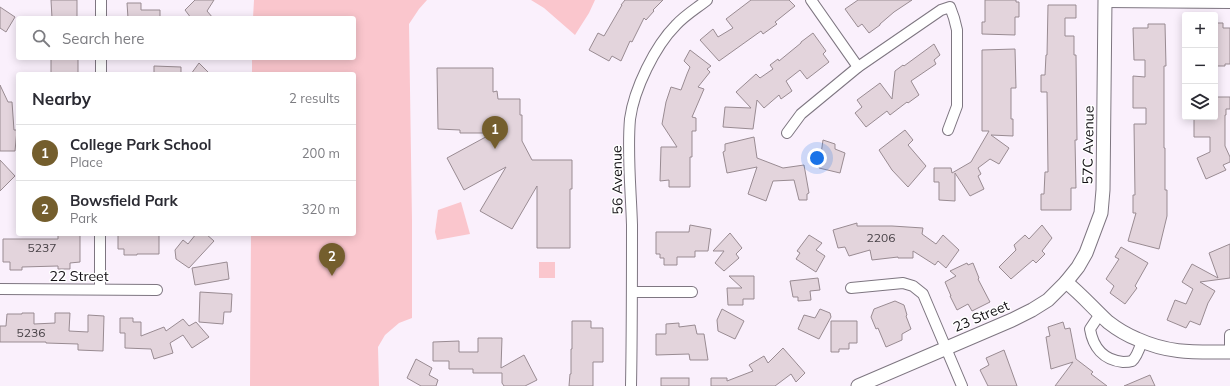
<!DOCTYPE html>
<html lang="en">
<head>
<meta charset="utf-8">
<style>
  body { margin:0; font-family:Mulish,sans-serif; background:#f7f7f7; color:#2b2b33 }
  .controls { position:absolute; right:12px; top:12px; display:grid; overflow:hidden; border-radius:4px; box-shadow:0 2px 10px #0003 }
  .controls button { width:36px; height:36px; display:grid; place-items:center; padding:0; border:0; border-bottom:1px solid #e1e1e2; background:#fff; color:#2b2b33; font:20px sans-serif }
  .you { position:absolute; left:817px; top:158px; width:14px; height:14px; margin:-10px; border:3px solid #fff; border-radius:50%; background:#1a73e8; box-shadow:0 0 0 6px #1a73e833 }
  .badge { display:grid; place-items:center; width:26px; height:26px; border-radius:50%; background:#745e2d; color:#fff; font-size:13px; font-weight:700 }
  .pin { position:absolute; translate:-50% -33px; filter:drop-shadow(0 1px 2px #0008) }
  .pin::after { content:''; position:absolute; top:21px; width:14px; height:12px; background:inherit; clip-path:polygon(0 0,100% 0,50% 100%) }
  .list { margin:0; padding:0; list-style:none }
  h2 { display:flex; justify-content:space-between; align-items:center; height:52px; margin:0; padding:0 16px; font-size:17px }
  h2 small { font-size:13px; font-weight:400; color:#7c7c81 }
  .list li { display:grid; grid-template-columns:26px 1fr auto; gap:12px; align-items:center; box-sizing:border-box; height:56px; padding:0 16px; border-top:1px solid #e1e1e2 }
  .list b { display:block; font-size:15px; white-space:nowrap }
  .list p { margin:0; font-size:13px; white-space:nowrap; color:#7c7c81 }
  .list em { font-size:13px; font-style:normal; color:#7c7c81 }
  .icon { flex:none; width:22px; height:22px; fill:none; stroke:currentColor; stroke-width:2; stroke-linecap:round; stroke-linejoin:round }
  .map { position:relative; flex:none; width:1230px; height:386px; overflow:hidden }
  .search { position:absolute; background:#fff; box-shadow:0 2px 10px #0003; left:16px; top:16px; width:340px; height:44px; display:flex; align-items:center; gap:10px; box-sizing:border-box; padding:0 14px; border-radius:4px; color:#7c7c81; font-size:15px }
  .panel { position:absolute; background:#fff; box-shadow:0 2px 10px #0003; left:16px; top:72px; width:340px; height:164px; border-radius:4px }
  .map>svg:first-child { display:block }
</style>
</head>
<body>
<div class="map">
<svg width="1230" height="386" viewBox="0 0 1230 386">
  <rect width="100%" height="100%" fill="#faf0fc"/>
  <g fill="#fac6cd">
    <polygon points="254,0 427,0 419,9 409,24 412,221 412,318 399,323 385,335 378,347 379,386 250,386 251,234 354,234 354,74 252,74 252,58 354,58 354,18 253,18"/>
    <polygon points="531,0 595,0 589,13 575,35 544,8"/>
    <polygon points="461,202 470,234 437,240 435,232 438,210"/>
    <rect x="539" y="262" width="16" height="16"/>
  </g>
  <g fill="#e3d4dc" stroke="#998b92">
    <polygon points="51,0 77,0 77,18 52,18"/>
    <polygon points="195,0 214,0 207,11 213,18 191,18 185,10"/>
    <polygon points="625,0 663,0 653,10 654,11 646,20 644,18 632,42 630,41 621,61 612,56 609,61 589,50 598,33 604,36 622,5 621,5"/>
    <polygon points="751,0 789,0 795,6 775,22 777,24 763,34 761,31 719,61 700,40 713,29 718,37 733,28 726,19"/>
    <polygon points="858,0 912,0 894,12 880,24 880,25 869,33 862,24 858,27 845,9"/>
    <polygon points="985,0 1016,0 1016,2 1019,2 1019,17 1015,17 1015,35 982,34 982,22 985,22"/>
    <polygon points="127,3 141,3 141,10 160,10 160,18 128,18"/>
    <polygon points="1048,5 1076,5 1076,18 1065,18 1065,36 1074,36 1074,55 1076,55 1077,140 1075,140 1076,188 1071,188 1071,210 1041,210 1041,194 1044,194 1045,172 1048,172 1047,92 1041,92 1041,75 1045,75 1046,55 1047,55"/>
    <polygon points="0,7 15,17 6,32 0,28"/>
    <polygon points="1215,23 1223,23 1223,28 1230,28 1230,64 1225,64 1225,66 1215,66"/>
    <polygon points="1148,24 1165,24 1166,66 1164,66 1164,148 1165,148 1165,190 1167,190 1167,216 1159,249 1128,241 1136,213 1133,213 1133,195 1135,195 1134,124 1146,124 1146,108 1133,108 1133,76 1145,77 1145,60 1134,60 1133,28 1148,28"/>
    <polygon points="813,33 826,51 823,54 829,62 807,79 800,70 786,81 792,91 781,99 779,95 764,108 757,100 753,129 723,127 725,107 751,108 736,92 756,74 760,78 773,69 770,65 778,59 779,61 801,43 801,42"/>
    <polygon points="934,44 940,55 934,60 936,64 911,81 919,95 908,103 907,102 890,115 887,111 866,127 855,113 862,107 857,100 880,83 892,99 895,71 903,65 904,66"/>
    <polygon points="1015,49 1016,88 1011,88 1011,119 1013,119 1013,136 991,135 1009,148 999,164 990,159 978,168 981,174 978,176 984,189 970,196 955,173 955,201 939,200 939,182 934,182 934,168 951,168 952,173 971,162 989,131 982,131 982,50"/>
    <polygon points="690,50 711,66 707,69 710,72 698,87 704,89 692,117 696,118 696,131 692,131 692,157 690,157 690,187 669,187 669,180 660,181 661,147 677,147 662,124 666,102 671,87 681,90 687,74 690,67 684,61"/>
    <rect x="51" y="58" width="27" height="16"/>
    <polygon points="199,63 210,74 191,74"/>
    <polygon points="154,66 181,67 181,74 154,74"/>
    <polygon points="437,68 493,68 493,92 497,91 498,99 520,99 520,115 522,115 522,141 532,160 572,160 572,189 570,189 570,248 537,248 537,186 512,229 480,211 506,167 464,190 447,158 493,133 460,133 460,130 438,129"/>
    <polygon points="0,85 8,102 12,102 14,130 17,130 15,151 0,151"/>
    <polygon points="1215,97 1230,97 1230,109 1226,109 1226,115 1225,115 1225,146 1230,157 1230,162 1223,165 1226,170 1206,179 1197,158 1210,152 1210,137 1194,137 1194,118 1215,118"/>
    <polygon points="905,130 913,140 908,145 926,166 908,187 892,170 879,150"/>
    <polygon points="754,137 757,158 783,168 804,165 809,193 807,194 807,200 799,200 794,180 773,181 766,201 748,194 757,167 727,173 723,152 725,151 725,144"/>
    <polygon points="823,140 835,144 835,149 845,153 840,173 819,168"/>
    <polygon points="0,160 15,176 0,191"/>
    <polygon points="857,223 857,226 892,226 923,228 922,234 936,244 943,235 959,250 946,268 938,261 935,265 913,251 913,258 898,258 898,257 872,260 870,250 849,256 845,247 838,248 833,230"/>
    <polygon points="690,225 711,229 708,251 695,251 695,257 677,257 677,265 664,265 664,258 660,258 660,254 656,254 656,232 689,232"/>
    <polygon points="1042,225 1052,238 1042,251 1045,254 1036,263 1033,260 1011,279 999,267 1016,250 1014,245 1025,235 1029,239"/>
    <polygon points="730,233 742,248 736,254 739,258 724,271 715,263 724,251 713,251"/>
    <polygon points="58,234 80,235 80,262 70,263 70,269 58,269 58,266 22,267 22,270 10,270 10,262 3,262 3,239 58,239"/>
    <polygon points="118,234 159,234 159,254 137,254 137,255 124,255 124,249 118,249"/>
    <polygon points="196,234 206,234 214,241 189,268 176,259 175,250 183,240 188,244"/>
    <polygon points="809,235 822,243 816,250 825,256 816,272 796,259 800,253 797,251"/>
    <polygon points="1230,244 1230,278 1200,282 1215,291 1208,303 1200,325 1190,321 1186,328 1167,320 1175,300 1186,304 1193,289 1182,282 1192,264 1218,278 1209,253"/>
    <polygon points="1121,247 1148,263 1135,286 1137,288 1125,304 1110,293 1114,286 1106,279 1119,259 1115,257"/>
    <polygon points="227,262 229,279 195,285 192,268"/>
    <polygon points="967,263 968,265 973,263 979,278 978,279 990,302 972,311 968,304 957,310 950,296 951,296 945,282 956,276 950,271"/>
    <polygon points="729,276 754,276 754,299 743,299 743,305 728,305 727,288 742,288"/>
    <polygon points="818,278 820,290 810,291 811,300 798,301 798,297 793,297 790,281"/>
    <polygon points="200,292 232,294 231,312 224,312 223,324 199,322"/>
    <polygon points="895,301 904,305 907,315 906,316 911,329 902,334 902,340 886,347 878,328 876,329 871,317 874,309"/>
    <polygon points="722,309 744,321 735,339 718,331 717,320"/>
    <polygon points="820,309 830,313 831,317 819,339 798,329 804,315 815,318"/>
    <polygon points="22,313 34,313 34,324 55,323 55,313 70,313 69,331 88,332 88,315 104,316 103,351 78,350 78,344 46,343 46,342 0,342 0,326 6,326 7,314 22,314"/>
    <polygon points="120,318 133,318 133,322 141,322 141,336 164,327 166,331 183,319 189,326 196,322 209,337 192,348 183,335 170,343 173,353 154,359 151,349 125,348 125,333 120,333"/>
    <polygon points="572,321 591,321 591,328 603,328 603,362 593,362 593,386 569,386 570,374 571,374 571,349 572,349"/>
    <polygon points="831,321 857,321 857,343 849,343 849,349 839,349 839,352 831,352"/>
    <polygon points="1063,322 1065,329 1070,328 1076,359 1093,372 1091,374 1107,386 1055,386 1073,362 1051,369 1046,337 1050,336 1048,327"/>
    <polygon points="679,323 679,327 695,325 697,334 704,334 708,360 690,360 689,354 656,355 656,334 666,334 666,324"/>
    <polygon points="478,338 502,338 501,368 524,355 537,380 525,386 504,386 502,383 502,373 473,373 473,369 449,369 449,361 433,361 433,342 459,341 459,352 478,352"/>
    <polygon points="783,348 805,373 796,382 791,374 775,386 711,386 711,378 727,378 727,381 753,371 749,365 764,356 768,363"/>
    <polygon points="1004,350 1017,386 988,386 980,370 989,365 986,358"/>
    <polygon points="416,359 432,368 429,375 438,380 436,386 421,386 407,378"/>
    <polygon points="1150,375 1155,386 1124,386"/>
    <rect x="661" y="378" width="28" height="8"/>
  </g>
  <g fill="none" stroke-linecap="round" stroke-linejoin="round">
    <g stroke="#7e7681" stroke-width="12">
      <g id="minor">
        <polyline points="811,0 858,67"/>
        <polyline points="1105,2 1230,3"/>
        <polyline points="101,18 101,0"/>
        <polyline points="101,74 101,58"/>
        <polyline points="787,133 801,114 858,67 941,10 950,7 954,18 957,30 957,106 948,130"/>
        <polyline points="851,288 903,283 913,286 923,294 962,386"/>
        <polyline points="0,289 157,290"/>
        <polyline points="100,289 100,234"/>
        <polyline points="632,292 692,292"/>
        <path d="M 1100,314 L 1090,329 C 1093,347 1103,360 1123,362 C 1125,362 1129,362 1132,361 C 1137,357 1140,347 1142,341"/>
        <polyline points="1230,352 1230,335"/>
        <path d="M 631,386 C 632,332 632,279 632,225 C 631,191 627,153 630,119 C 634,89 655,46 676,25 C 685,15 697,8 707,0"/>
      </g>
    </g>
    <g stroke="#7e7681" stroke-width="15">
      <g id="tertiary">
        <path d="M 1066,282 C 1081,294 1094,309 1108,322 C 1117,329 1127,335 1137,339 C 1170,354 1195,352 1230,352"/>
        <polyline points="858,386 1012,320 1032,310 1048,300 1066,282 1078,267 1086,253 1101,213 1103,190 1105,0"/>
      </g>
    </g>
    <use href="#minor" stroke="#fff" stroke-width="10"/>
    <use href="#tertiary" stroke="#fff" stroke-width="13"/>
  </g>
  <g text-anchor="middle" stroke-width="3" stroke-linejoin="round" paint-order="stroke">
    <g font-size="12" fill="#464045">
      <text x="881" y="242">2206</text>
      <text x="42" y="252">5237</text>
      <text x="31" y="337">5236</text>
    </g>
    <g font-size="14" fill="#120f13" stroke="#fff">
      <text transform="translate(1088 145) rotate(-89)" y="5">57C Avenue</text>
      <text transform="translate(617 180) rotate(-91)" y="5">56 Avenue</text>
      <text x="79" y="281">22 Street</text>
      <text transform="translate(981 316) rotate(-23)" y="5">23 Street</text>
    </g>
  </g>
</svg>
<div class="controls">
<button>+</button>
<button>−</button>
<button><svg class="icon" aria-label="layers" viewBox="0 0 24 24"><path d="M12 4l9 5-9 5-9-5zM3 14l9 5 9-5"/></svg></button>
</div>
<div class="you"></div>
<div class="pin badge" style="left:495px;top:149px">1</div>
<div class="pin badge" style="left:332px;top:276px">2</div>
<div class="search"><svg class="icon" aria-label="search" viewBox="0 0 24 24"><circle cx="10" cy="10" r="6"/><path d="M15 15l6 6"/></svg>Search here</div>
<section class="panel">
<h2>Nearby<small>2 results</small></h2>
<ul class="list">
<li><span class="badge">1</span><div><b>College Park School</b><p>Place</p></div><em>200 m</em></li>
<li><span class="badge">2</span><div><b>Bowsfield Park</b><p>Park</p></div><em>320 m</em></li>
</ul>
</section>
</div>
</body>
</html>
